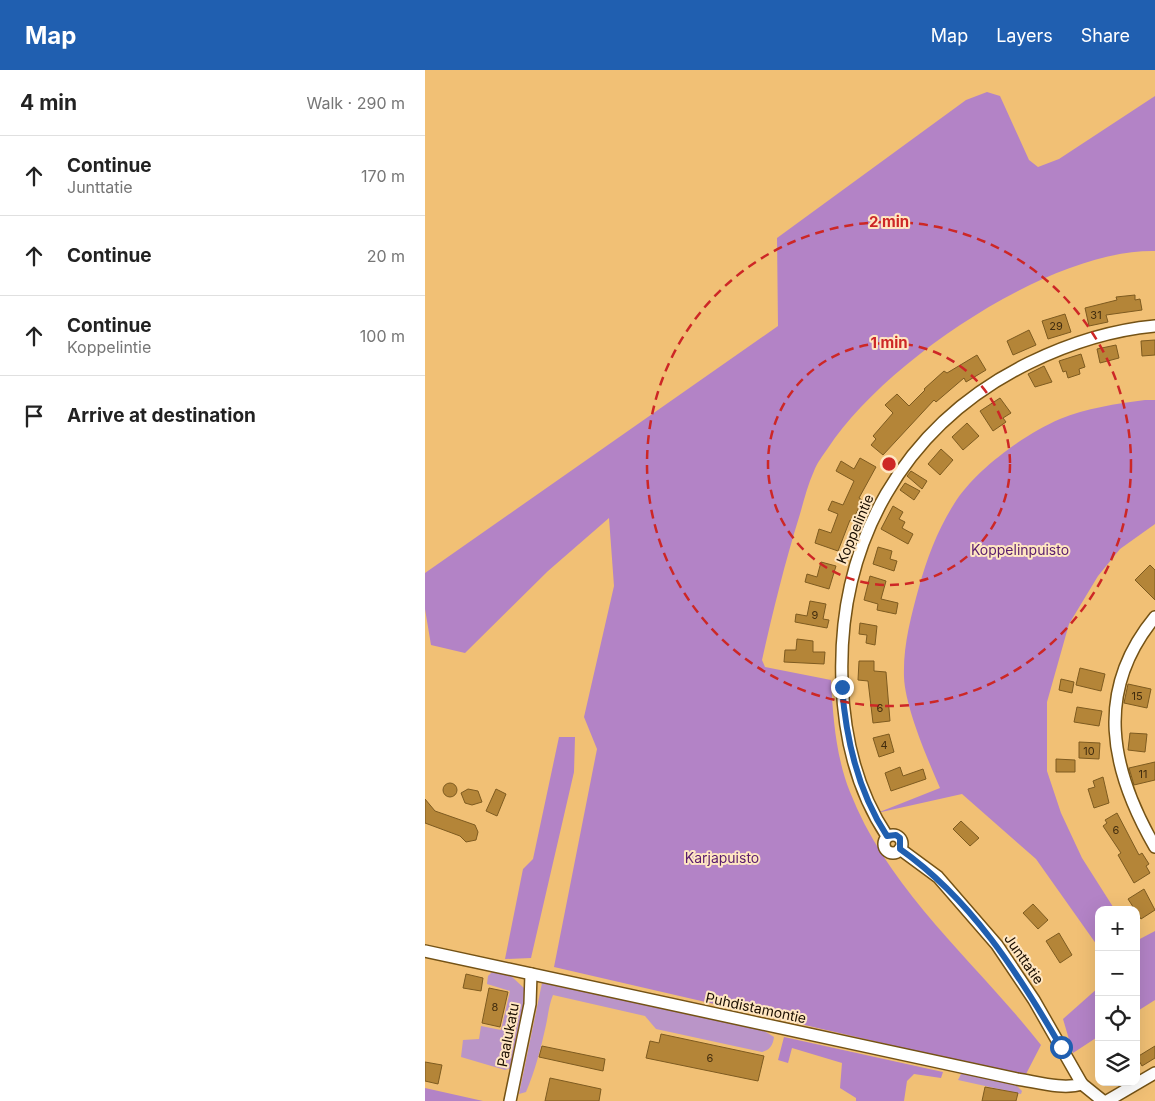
<!DOCTYPE html>
<html lang="en">
<head>
<meta charset="utf-8">
<style>
  body { margin:0; font-family:Inter,sans-serif; background:#f2f2f2; color:#222 }
  .controls { position:absolute; right:15px; bottom:15px; display:grid; overflow:hidden; border-radius:10px; box-shadow:0 5px 20px #0002 }
  .controls button { width:45px; height:45px; display:grid; place-items:center; padding:0; border:0; border-bottom:1px solid #e0e0e0; background:#fff; color:#222; font:25px sans-serif }
  .stop { position:absolute; width:15px; height:15px; margin:-11px; border:4px solid #205fb0; border-radius:50%; background:#fff }
  .stop.end { background:#205fb0; border-color:#fff; box-shadow:0 1px 5px #0008 }
  .list { margin:0; padding:0; list-style:none }
  h2 { display:flex; justify-content:space-between; align-items:center; height:65px; margin:0; padding:0 20px; font-size:21px }
  h2 small { font-size:16px; font-weight:400; color:#767676 }
  .list li { display:grid; grid-template-columns:32px 1fr auto; gap:15px; align-items:center; box-sizing:border-box; height:80px; padding:0 20px; border-top:1px solid #e0e0e0 }
  .list b { display:block; font-size:19px; white-space:nowrap }
  .list p { margin:0; font-size:16px; white-space:nowrap; color:#767676 }
  .list em { font-size:16px; font-style:normal; color:#767676 }
  .icon { flex:none; width:28px; height:28px; fill:none; stroke:currentColor; stroke-width:2; stroke-linecap:round; stroke-linejoin:round }
  .map { position:relative; flex:none; width:730px; height:1031px; overflow:hidden }
  header { display:flex; align-items:center; gap:30px; box-sizing:border-box; height:70px; padding:0 25px; background:#205fb0; color:#fff }
  header strong { font-size:24px }
  nav { display:flex; gap:28px; margin-inline-start:auto; font-size:18px }
  main { display:flex }
  aside { flex:1; background:#fff }
  .map>svg:first-child { display:block }
</style>
</head>
<body>
<header>
<strong>Map</strong>
<nav><a>Map</a><a>Layers</a><a>Share</a></nav>
</header>
<main>
<aside>
<h2>4 min<small>Walk · 290 m</small></h2>
<ul class="list">
<li><svg class="icon" aria-label="ahead" viewBox="0 0 24 24"><path d="M12 20V5M6 11l6-6 6 6"/></svg><div><b>Continue</b><p>Junttatie</p></div><em>170 m</em></li>
<li><svg class="icon" aria-label="ahead" viewBox="0 0 24 24"><path d="M12 20V5M6 11l6-6 6 6"/></svg><div><b>Continue</b></div><em>20 m</em></li>
<li><svg class="icon" aria-label="ahead" viewBox="0 0 24 24"><path d="M12 20V5M6 11l6-6 6 6"/></svg><div><b>Continue</b><p>Koppelintie</p></div><em>100 m</em></li>
<li><svg class="icon" aria-label="arrive" viewBox="0 0 24 24"><path d="M6 21V4h12l-3 4 3 4H6"/></svg><div><b>Arrive at destination</b></div></li>
</ul>
</aside>
<div class="map">
<svg width="730" height="1031" viewBox="0 0 730 1031">
  <rect width="100%" height="100%" fill="#f1c075"/>
  <g fill="#ba95c8">
    <polygon points="67,902 84,904 101,920 101,927 86,998 80,1000 36,987 38,970 54,969 56,956 76,960 85,921 62,914 63,906"/>
    <path d="M 117,913 L 336,959 L 349,967 C 348,975 345,980 337,982 L 231,959 L 220,946 L 128,925 C 124,934 123,946 121,955 C 116,978 110,1001 101,1022 L 94,1024 Z"/>
    <polygon points="540,1003 591,1015 597,1021 596,1024 533,1010 536,1004"/>
  </g>
  <g fill="#b383c6">
    <path d="M 562,22 L 575,26 L 604,90 L 613,97 L 634,89 L 730,26 L 730,181 C 625,179 459,292 403,378 C 398,385 392,393 389,401 C 383,414 379,430 375,444 C 360,492 348,541 337,590 L 340,597 L 406,610 C 408,648 411,687 425,722 C 464,822 551,892 616,975 L 600,1006 L 129,897 L 172,679 L 159,647 L 189,516 L 184,448 L 123,501 L 40,583 L 6,575 L 0,539 L 0,503 L 353,256 L 352,168 L 541,30 Z"/>
    <path d="M 720,330 L 730,330 L 730,454 L 695,479 L 673,506 L 644,554 L 622,632 L 622,701 L 636,743 L 657,788 L 690,840 L 674,840 L 674,878 L 611,789 L 537,724 L 452,743 L 515,718 C 503,690 480,637 479,607 C 478,576 486,546 494,517 C 502,488 513,459 529,434 C 550,400 598,365 635,349 C 661,338 691,334 720,330 Z"/>
    <polygon points="134,667 150,667 149,702 106,888 80,889 98,799 108,789"/>
    <polygon points="730,861 730,930 711,942 711,871"/>
    <polygon points="674,917 674,966 648,983 638,949"/>
    <polygon points="359,967 518,1002 516,1008 489,1004 482,1011 479,1031 431,1031 431,1028 415,1018 417,993 367,978 363,993 353,990"/>
    <polygon points="0,1018 58,1031 0,1031"/>
  </g>
  <g fill="#b48538" stroke="#7e5b20">
    <polygon points="710,225 710,230 715,229 717,240 681,245 683,252 664,256 660,238 692,230 691,227"/>
    <polygon points="640,244 646,262 623,269 617,251"/>
    <polygon points="604,260 611,275 588,285 582,271"/>
    <polygon points="730,270 730,285 717,286 716,271"/>
    <polygon points="691,275 694,288 675,293 672,279"/>
    <polygon points="656,284 660,297 654,299 655,304 643,308 641,301 638,302 634,291"/>
    <polygon points="552,285 561,300 541,312 539,308 511,332 509,330 458,385 446,375 451,369 448,366 468,343 460,335 472,324 484,336 500,320 499,319 519,301 522,303"/>
    <polygon points="619,296 627,312 610,317 603,304"/>
    <polygon points="575,328 586,343 578,348 581,352 568,361 555,341"/>
    <polygon points="542,353 554,366 538,380 527,367"/>
    <polygon points="516,379 528,390 515,405 503,394"/>
    <polygon points="435,388 451,397 434,428 437,430 428,451 425,450 413,481 390,473 394,459 406,463 413,444 403,440 407,431 418,435 429,411 411,401 416,391 429,399"/>
    <polygon points="486,401 502,411 497,419 482,406"/>
    <polygon points="480,413 495,421 489,430 475,420"/>
    <polygon points="468,436 478,442 474,449 480,452 477,458 488,464 483,474 456,459"/>
    <polygon points="453,477 467,481 465,489 472,491 469,501 448,494"/>
    <polygon points="396,492 411,496 404,519 380,512 382,504 392,507"/>
    <polygon points="725,495 730,500 730,530 710,510"/>
    <polygon points="445,506 461,511 456,529 473,533 471,544 452,540 453,534 439,530"/>
    <polygon points="385,531 401,534 398,549 404,550 402,558 370,552 371,544 382,546"/>
    <polygon points="435,553 452,556 450,575 441,573 442,565 434,564"/>
    <polygon points="372,569 388,571 388,582 400,582 399,594 359,592 360,580 371,580"/>
    <polygon points="434,591 449,591 449,601 461,602 465,651 448,653 443,611 433,610"/>
    <polygon points="655,598 680,604 676,621 651,615"/>
    <polygon points="636,609 649,612 647,623 634,620"/>
    <polygon points="703,614 726,619 722,638 699,633"/>
    <polygon points="652,637 677,641 674,656 649,652"/>
    <polygon points="705,663 722,664 720,682 703,680"/>
    <polygon points="464,664 469,682 454,687 448,668"/>
    <polygon points="654,672 675,673 674,689 654,688"/>
    <polygon points="631,689 650,690 650,702 631,702"/>
    <polygon points="730,692 730,710 709,715 704,698"/>
    <polygon points="475,697 478,706 498,699 501,709 466,721 460,703"/>
    <polygon points="678,707 684,733 669,738 663,719 670,717 668,711"/>
    <circle cx="25" cy="720" r="7"/>
    <polygon points="43,719 53,721 57,732 47,735 40,733 36,723"/>
    <polygon points="71,719 81,724 72,746 61,741"/>
    <polygon points="0,729 10,741 50,755 53,762 51,770 41,772 35,766 0,753"/>
    <polygon points="692,743 714,785 717,783 724,794 721,796 725,803 709,813 693,785 696,783 678,756 682,753 680,750"/>
    <polygon points="536,751 554,768 545,776 528,759"/>
    <polygon points="719,819 730,840 716,849 703,829"/>
    <polygon points="608,834 623,850 613,859 598,843"/>
    <polygon points="634,863 647,885 635,893 621,871"/>
    <polygon points="41,904 58,908 56,921 38,918"/>
    <polygon points="64,918 83,922 75,957 57,953"/>
    <polygon points="236,964 339,986 333,1011 221,988 225,971 234,973"/>
    <polygon points="117,976 180,989 178,1001 114,987"/>
    <polygon points="730,976 730,988 717,996 712,987"/>
    <polygon points="0,992 17,995 13,1014 0,1011"/>
    <polygon points="125,1008 176,1019 174,1031 120,1031"/>
    <polygon points="560,1017 593,1023 591,1031 557,1031"/>
  </g>
  <g fill="none" stroke-linecap="round" stroke-linejoin="round">
    <g stroke="#745215" stroke-width="14">
      <g id="minor">
        <path d="M 730,547 C 669,621 685,699 730,777"/>
        <circle cx="468" cy="774" r="9"/>
        <path d="M 462,766 C 432,721 419,667 417,612 C 412,473 478,355 604,293 C 643,274 686,260 730,256"/>
        <polyline points="475,779 513,807 572,875 609,930 657,1014 678,1031"/>
        <path d="M 0,881 L 592,1009 C 612,1012 638,1020 657,1014"/>
        <polyline points="85,1031 105,934 106,904"/>
        <polyline points="682,1031 730,1003"/>
      </g>
    </g>
    <use href="#minor" stroke="#fff" stroke-width="11"/>
  </g>
  <g fill="none" stroke-linecap="round" stroke-linejoin="round">
    <path stroke="#205fb0" stroke-width="6" d="M 417,617 C 421,670 433,722 462,766 L 471,765 L 475,768 L 475,779 C 546,829 593,903 636,977"/>
  </g>
  <g fill="none" stroke="#cd2726" stroke-width="2.5" stroke-dasharray="9 6">
    <circle cx="464" cy="394" r="121"/>
    <circle cx="464" cy="394" r="242"/>
  </g>
  <g text-anchor="middle" stroke-width="4" stroke-linejoin="round" paint-order="stroke">
    <g font-size="11" fill="#412c0e">
      <text x="671" y="249">31</text>
      <text x="631" y="260">29</text>
      <text x="390" y="549">9</text>
      <text x="712" y="630">15</text>
      <text x="455" y="642">6</text>
      <text x="459" y="679">4</text>
      <text x="664" y="685">10</text>
      <text x="718" y="708">11</text>
      <text x="691" y="764">6</text>
      <text x="70" y="941">8</text>
      <text x="285" y="992">6</text>
    </g>
    <g font-size="14" fill="#1b0e00" stroke="#ffe6c2">
      <text transform="translate(430 459) rotate(-67)" y="5">Koppelintie</text>
      <text transform="translate(599 889) rotate(55)" y="5">Junttatie</text>
      <text transform="translate(331 938) rotate(12)" y="5">Puhdistamontie</text>
      <text transform="translate(83 965) rotate(-79)" y="5">Paalukatu</text>
    </g>
    <g font-size="14" fill="#591c6d" stroke="#ffe6c2">
      <text x="595" y="485">Koppelinpuisto</text>
      <text x="297" y="793">Karjapuisto</text>
    </g>
  </g>
  <circle cx="464" cy="394" r="8" fill="#cd2726" stroke="#ffe6c2" stroke-width="2.5"/>
  <g font-size="15" text-anchor="middle" font-weight="bold" fill="#cd2726" stroke="#ffe6c2" stroke-width="4" stroke-linejoin="round" paint-order="stroke">
    <text x="464" y="157">2 min</text>
    <text x="464" y="278">1 min</text>
  </g>
</svg>
<div class="controls">
<button>+</button>
<button>−</button>
<button><svg class="icon" aria-label="locate" viewBox="0 0 24 24"><circle cx="12" cy="12" r="6"/><path d="M12 2v4M12 18v4M2 12h4M18 12h4"/></svg></button>
<button><svg class="icon" aria-label="layers" viewBox="0 0 24 24"><path d="M12 4l9 5-9 5-9-5zM3 14l9 5 9-5"/></svg></button>
</div>
<div class="stop" style="left:636px;top:977px"></div>
<div class="stop end" style="left:417px;top:617px"></div>
</div>
</main>
</body>
</html>
